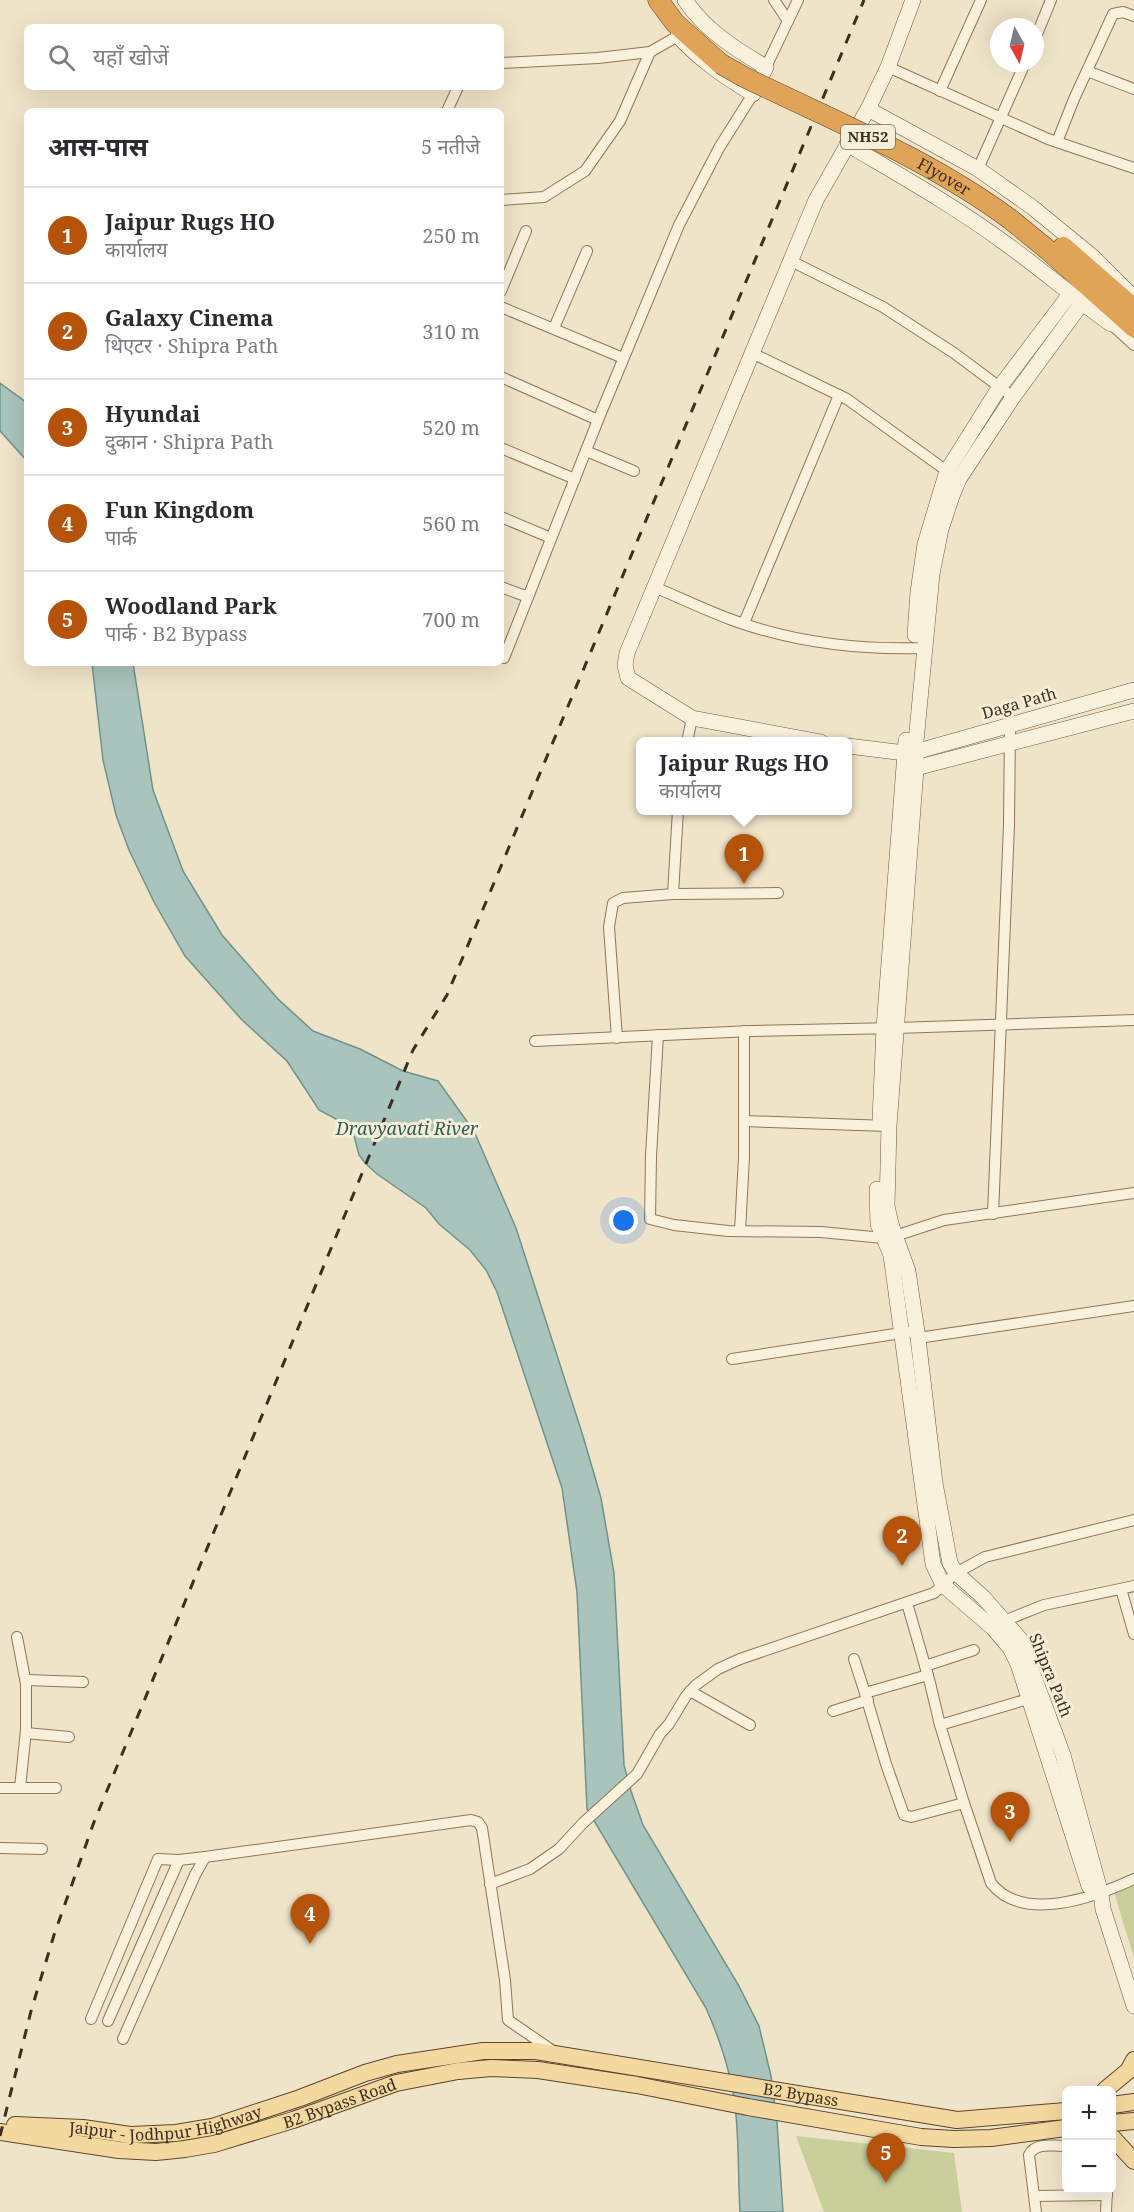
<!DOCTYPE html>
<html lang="hi">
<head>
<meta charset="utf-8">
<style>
  body { margin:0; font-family:"Noto Serif","Noto Sans Devanagari",serif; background:#f2f2f3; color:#2b2b33 }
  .controls { position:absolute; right:18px; bottom:18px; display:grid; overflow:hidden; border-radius:9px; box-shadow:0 6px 24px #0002 }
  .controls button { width:54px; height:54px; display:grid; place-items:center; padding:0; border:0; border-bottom:2px solid #e1e1e2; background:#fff; color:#2b2b33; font:30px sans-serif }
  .compass { position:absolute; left:990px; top:18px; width:54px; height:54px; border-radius:50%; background:#fff; box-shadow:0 6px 24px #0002; rotate:172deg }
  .you { position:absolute; left:624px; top:1221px; width:21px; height:21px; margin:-15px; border:4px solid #fff; border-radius:50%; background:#1a73e8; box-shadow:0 0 0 9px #1a73e833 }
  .badge { display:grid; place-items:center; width:39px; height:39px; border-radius:50%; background:#b45309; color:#fff; font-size:20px; font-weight:700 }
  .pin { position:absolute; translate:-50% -50px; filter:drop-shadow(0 2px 3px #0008) }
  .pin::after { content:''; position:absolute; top:32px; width:21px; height:18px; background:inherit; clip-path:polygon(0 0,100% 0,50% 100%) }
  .popup { position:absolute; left:636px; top:737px; width:216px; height:78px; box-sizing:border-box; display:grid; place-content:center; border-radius:9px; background:#fff; filter:drop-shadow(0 2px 4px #0005); font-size:20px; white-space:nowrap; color:#7c7c81 }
  .popup b { font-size:22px; color:#2b2b33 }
  .popup::after { content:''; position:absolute; left:50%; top:100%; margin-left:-12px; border:12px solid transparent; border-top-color:#fff }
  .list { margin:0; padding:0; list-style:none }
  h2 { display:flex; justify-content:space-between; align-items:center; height:78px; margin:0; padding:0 24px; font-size:26px }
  h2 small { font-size:20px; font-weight:400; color:#7c7c81 }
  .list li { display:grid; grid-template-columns:39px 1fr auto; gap:18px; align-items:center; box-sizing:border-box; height:96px; padding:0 24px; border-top:2px solid #e1e1e2 }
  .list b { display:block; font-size:22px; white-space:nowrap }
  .list p { margin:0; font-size:20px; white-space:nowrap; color:#7c7c81 }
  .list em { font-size:20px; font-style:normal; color:#7c7c81 }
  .icon { flex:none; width:33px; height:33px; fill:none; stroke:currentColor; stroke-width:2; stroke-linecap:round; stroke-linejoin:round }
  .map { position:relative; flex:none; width:1134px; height:2212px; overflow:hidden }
  .search { position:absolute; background:#fff; box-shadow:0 6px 24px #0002; left:24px; top:24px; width:480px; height:66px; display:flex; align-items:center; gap:15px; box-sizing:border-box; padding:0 21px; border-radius:9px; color:#7c7c81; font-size:22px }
  .panel { position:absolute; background:#fff; box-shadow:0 6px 24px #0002; left:24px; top:108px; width:480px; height:558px; border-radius:9px }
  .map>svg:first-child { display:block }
</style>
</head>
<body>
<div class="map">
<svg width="1134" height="2212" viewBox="0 0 1134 2212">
  <rect width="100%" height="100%" fill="#f0e4c8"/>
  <g fill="#c9cf9b">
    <polygon points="1134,1881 1134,1958 1113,1889"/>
    <polygon points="796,2136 954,2153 962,2212 824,2212"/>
  </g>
  <g fill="#a9c4bc" stroke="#6f938a" stroke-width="1.5">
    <polygon points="0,383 27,403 27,461 0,431"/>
    <path d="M 92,663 L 133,663 L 153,790 L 183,871 L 222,935 L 278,999 L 313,1031 L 360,1049 L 403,1071 L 438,1081 L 474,1131 L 516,1228 L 583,1436 L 601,1498 L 614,1573 L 624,1765 L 631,1791 L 643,1825 L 739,1986 L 759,2026 L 771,2076 L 777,2122 L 783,2212 L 740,2212 C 738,2180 739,2147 736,2115 C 733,2078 721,2042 706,2008 L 587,1809 L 577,1592 L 562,1488 L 497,1292 L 486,1270 L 470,1250 L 439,1224 L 426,1208 L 377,1174 L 365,1163 L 359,1155 L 354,1136 L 349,1126 L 319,1110 L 287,1061 L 242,1020 L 185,956 L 154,902 L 129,850 L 116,815 L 103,760 Z"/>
  </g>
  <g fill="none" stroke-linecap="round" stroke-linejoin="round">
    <g stroke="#8d765c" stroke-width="12">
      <g id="street">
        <polyline points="774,0 788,21"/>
        <polyline points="1035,39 1051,0"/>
        <polyline points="501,63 598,58 650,52 678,36"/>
        <polyline points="766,67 798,0"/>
        <polyline points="888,67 1048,139 1134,168"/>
        <polyline points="1087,71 1134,89"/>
        <polyline points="940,91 981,0"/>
        <polyline points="447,111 458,87"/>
        <polyline points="1057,142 1074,99 1113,14 1123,12 1134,16"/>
        <polyline points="978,169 1025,63"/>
        <polyline points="501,200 544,197 585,171 620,121 650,52"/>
        <polyline points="789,260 883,307 954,353 1013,397"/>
        <polyline points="501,291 526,231"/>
        <polyline points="501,307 623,358"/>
        <polyline points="1111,324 1134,345"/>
        <polyline points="554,328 587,251"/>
        <polyline points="752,353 847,399 951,474"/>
        <polyline points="501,377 598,420"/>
        <polyline points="501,448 575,479"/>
        <polyline points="586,451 634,471"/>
        <polyline points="501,517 551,538"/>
        <polyline points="501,587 528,597"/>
        <path d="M 654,587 C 681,598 707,611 735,621 C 794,642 861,650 924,648"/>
        <polyline points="744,623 839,395"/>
        <polyline points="504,658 598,420 679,225 719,148 753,94"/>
        <polyline points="687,742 692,718"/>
        <polyline points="673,894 678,810"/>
        <polyline points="658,1035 651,1156 650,1219 674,1225 728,1231 821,1232 883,1238 895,1236 944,1220 1134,1193"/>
        <polyline points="617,1038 609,927 613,903 623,898 673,894 778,893"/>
        <polyline points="535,1041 751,1031 896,1028 1134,1020"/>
        <polyline points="744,1121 888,1126"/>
        <polyline points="993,1214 1009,825 1010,725"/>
        <polyline points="740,1231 744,1157 744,1031"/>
        <polyline points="918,1338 1134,1306"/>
        <polyline points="732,1359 908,1332"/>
        <polyline points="1121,1589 1134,1634"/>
        <path d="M 907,1603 L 930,1683 L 940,1725 L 964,1803 L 991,1883 C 1023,1924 1095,1897 1134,1879"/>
        <polyline points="1004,1621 1044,1605 1134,1586"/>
        <polyline points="17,1637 26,1684 26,1730 20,1788"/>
        <polyline points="854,1659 865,1693"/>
        <polyline points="925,1666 974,1650"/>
        <polyline points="928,1675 865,1693 886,1764 904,1815 911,1817 964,1803"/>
        <polyline points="26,1680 83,1682"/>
        <polyline points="690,1691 750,1725"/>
        <polyline points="833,1711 868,1700"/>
        <polyline points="940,1725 1035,1697"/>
        <polyline points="26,1733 69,1737"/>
        <polyline points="0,1788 56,1788"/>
        <polyline points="0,1848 42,1849"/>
        <polyline points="490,1884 530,1869 559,1849 583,1823 637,1774 660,1734 669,1724 686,1696 696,1685 718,1669 740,1659 934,1593 956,1573 985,1557 1134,1520"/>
        <polyline points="91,2019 158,1859 179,1860"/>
        <polyline points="108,2021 179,1860 205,1857"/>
        <polyline points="123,2039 195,1875 205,1857 471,1820 478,1822 482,1828 505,1980 508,2020 553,2051"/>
        <polyline points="1034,2196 1107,2195"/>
        <path d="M 1036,2212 L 1029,2155 C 1035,2142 1054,2146 1066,2146"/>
        <polyline points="1106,2212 1107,2190"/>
      </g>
    </g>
    <g stroke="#6f573f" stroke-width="16">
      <g id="secondary">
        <path d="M 678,36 C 700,60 725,77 753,94 L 766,67 C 735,49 705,30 685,0"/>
        <polyline points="868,109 978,169 1032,207 1093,257 1130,294 1134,304"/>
        <path d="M 847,144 C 899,175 953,205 1002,241 C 1039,267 1074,298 1111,324 L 1126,320"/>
        <polyline points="1082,303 1013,397 959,479 952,496 941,529 932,574 915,752 916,769 889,1126 887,1206 891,1224 908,1271 918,1338 935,1483 950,1563 956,1573 983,1597 1020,1639 1063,1755 1101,1894 1103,1909 1134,2006"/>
        <polyline points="915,635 918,592 925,544 947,471 999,388 1070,294"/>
        <polyline points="821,742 692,718 628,678 625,665 627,653 816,200 868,109 888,67 913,0"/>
        <polyline points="848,746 905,753 915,752 1134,690"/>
        <polyline points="908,770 1134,711"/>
        <polyline points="880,1120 884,1028 906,740"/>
        <polyline points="877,1189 878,1224 891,1255 933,1564 943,1585 993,1628 1010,1648 1018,1664 1089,1886"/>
      </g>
    </g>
    <g stroke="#5b4430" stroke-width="18">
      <g id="primary">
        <polyline points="1105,2090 1128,2071 1134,2060"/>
        <polyline points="1112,2105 1134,2102"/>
        <polyline points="1112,2123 1134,2121"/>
        <path id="s1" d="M 15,2125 L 83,2128 L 130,2135 L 176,2133 L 212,2127 L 300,2098 L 365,2073 L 397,2064 L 483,2051 L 536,2051 L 957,2120 L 1066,2111"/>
        <path id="s2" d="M 0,2132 L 119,2150 L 156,2152 L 185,2149 L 214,2144 L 293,2120 L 396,2083 L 458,2071 L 491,2068 L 538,2070 L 637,2085 L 748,2107 L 921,2137 L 954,2139 L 991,2138 L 1066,2128"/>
        <polyline points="1112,2137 1134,2161"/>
      </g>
    </g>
    <g stroke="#5b4430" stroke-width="21">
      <g id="highway">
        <polyline points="658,0 675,23 721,64"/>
        <polyline points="1010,219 1048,250 1134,327"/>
        <polyline points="1063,247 1134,309"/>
      </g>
    </g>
    <use href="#street" stroke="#faf1dc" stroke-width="10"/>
    <use href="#secondary" stroke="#faf1dc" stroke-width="15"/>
    <use href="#primary" stroke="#f3d9a0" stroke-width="16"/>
    <use href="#highway" stroke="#e0a458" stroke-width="20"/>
    <polyline stroke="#3d2e20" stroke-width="3" stroke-dasharray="10 10" stroke-linecap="butt" points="0,2136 31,2011 54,1935 94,1822 413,1050 447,995 864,0"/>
    <g stroke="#5b4430" stroke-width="21" stroke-linecap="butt">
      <g id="highway-bridge">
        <path id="s3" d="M 721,64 L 744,77 C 834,121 929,159 1010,219"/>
      </g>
    </g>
    <use href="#highway-bridge" stroke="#e0a458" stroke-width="20"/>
  </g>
  <g text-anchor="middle" stroke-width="6" stroke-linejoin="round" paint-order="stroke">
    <rect fill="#f7eed8" stroke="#756857" stroke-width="1.5" x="841" y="125" width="54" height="24" rx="4.5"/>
    <g font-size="15" font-weight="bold" fill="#3d2e20">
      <text x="868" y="142">NH52</text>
    </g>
    <g font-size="16" fill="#3d2e20" stroke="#f7eed8">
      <text dy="6" stroke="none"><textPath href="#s3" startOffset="250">Flyover</textPath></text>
      <text transform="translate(1019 703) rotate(-16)" y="6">Daga Path</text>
      <text transform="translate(1051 1675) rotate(68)" y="6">Shipra Path</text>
      <text dy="6" stroke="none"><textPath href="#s1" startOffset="802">B2 Bypass</textPath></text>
      <text dy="6" stroke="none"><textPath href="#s2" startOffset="348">B2 Bypass Road</textPath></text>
      <text dy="6" stroke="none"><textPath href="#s1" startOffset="152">Jaipur - Jodhpur Highway</textPath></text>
    </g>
    <g font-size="18" font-style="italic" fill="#2f5d5a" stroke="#f7eed8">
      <text x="407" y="1135">Dravyavati River</text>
    </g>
  </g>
</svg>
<div class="controls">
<button>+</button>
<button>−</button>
</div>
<svg class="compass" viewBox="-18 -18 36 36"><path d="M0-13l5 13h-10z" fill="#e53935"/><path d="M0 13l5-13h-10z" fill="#7c7c81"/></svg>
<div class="you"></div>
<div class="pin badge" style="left:744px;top:884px">1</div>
<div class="popup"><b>Jaipur Rugs HO</b>कार्यालय</div>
<div class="pin badge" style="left:902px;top:1566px">2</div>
<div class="pin badge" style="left:1010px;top:1842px">3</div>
<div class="pin badge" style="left:310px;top:1944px">4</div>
<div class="pin badge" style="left:886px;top:2183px">5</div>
<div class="search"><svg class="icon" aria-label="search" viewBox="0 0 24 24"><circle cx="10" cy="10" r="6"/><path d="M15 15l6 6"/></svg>यहाँ खोजें</div>
<section class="panel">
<h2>आस-पास<small>5 नतीजे</small></h2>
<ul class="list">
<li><span class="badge">1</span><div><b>Jaipur Rugs HO</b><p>कार्यालय</p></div><em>250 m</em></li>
<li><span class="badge">2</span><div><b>Galaxy Cinema</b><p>थिएटर · Shipra Path</p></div><em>310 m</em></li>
<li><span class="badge">3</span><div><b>Hyundai</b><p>दुकान · Shipra Path</p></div><em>520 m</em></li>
<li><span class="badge">4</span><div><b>Fun Kingdom</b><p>पार्क</p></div><em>560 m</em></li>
<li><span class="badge">5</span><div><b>Woodland Park</b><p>पार्क · B2 Bypass</p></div><em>700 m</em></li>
</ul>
</section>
</div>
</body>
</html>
